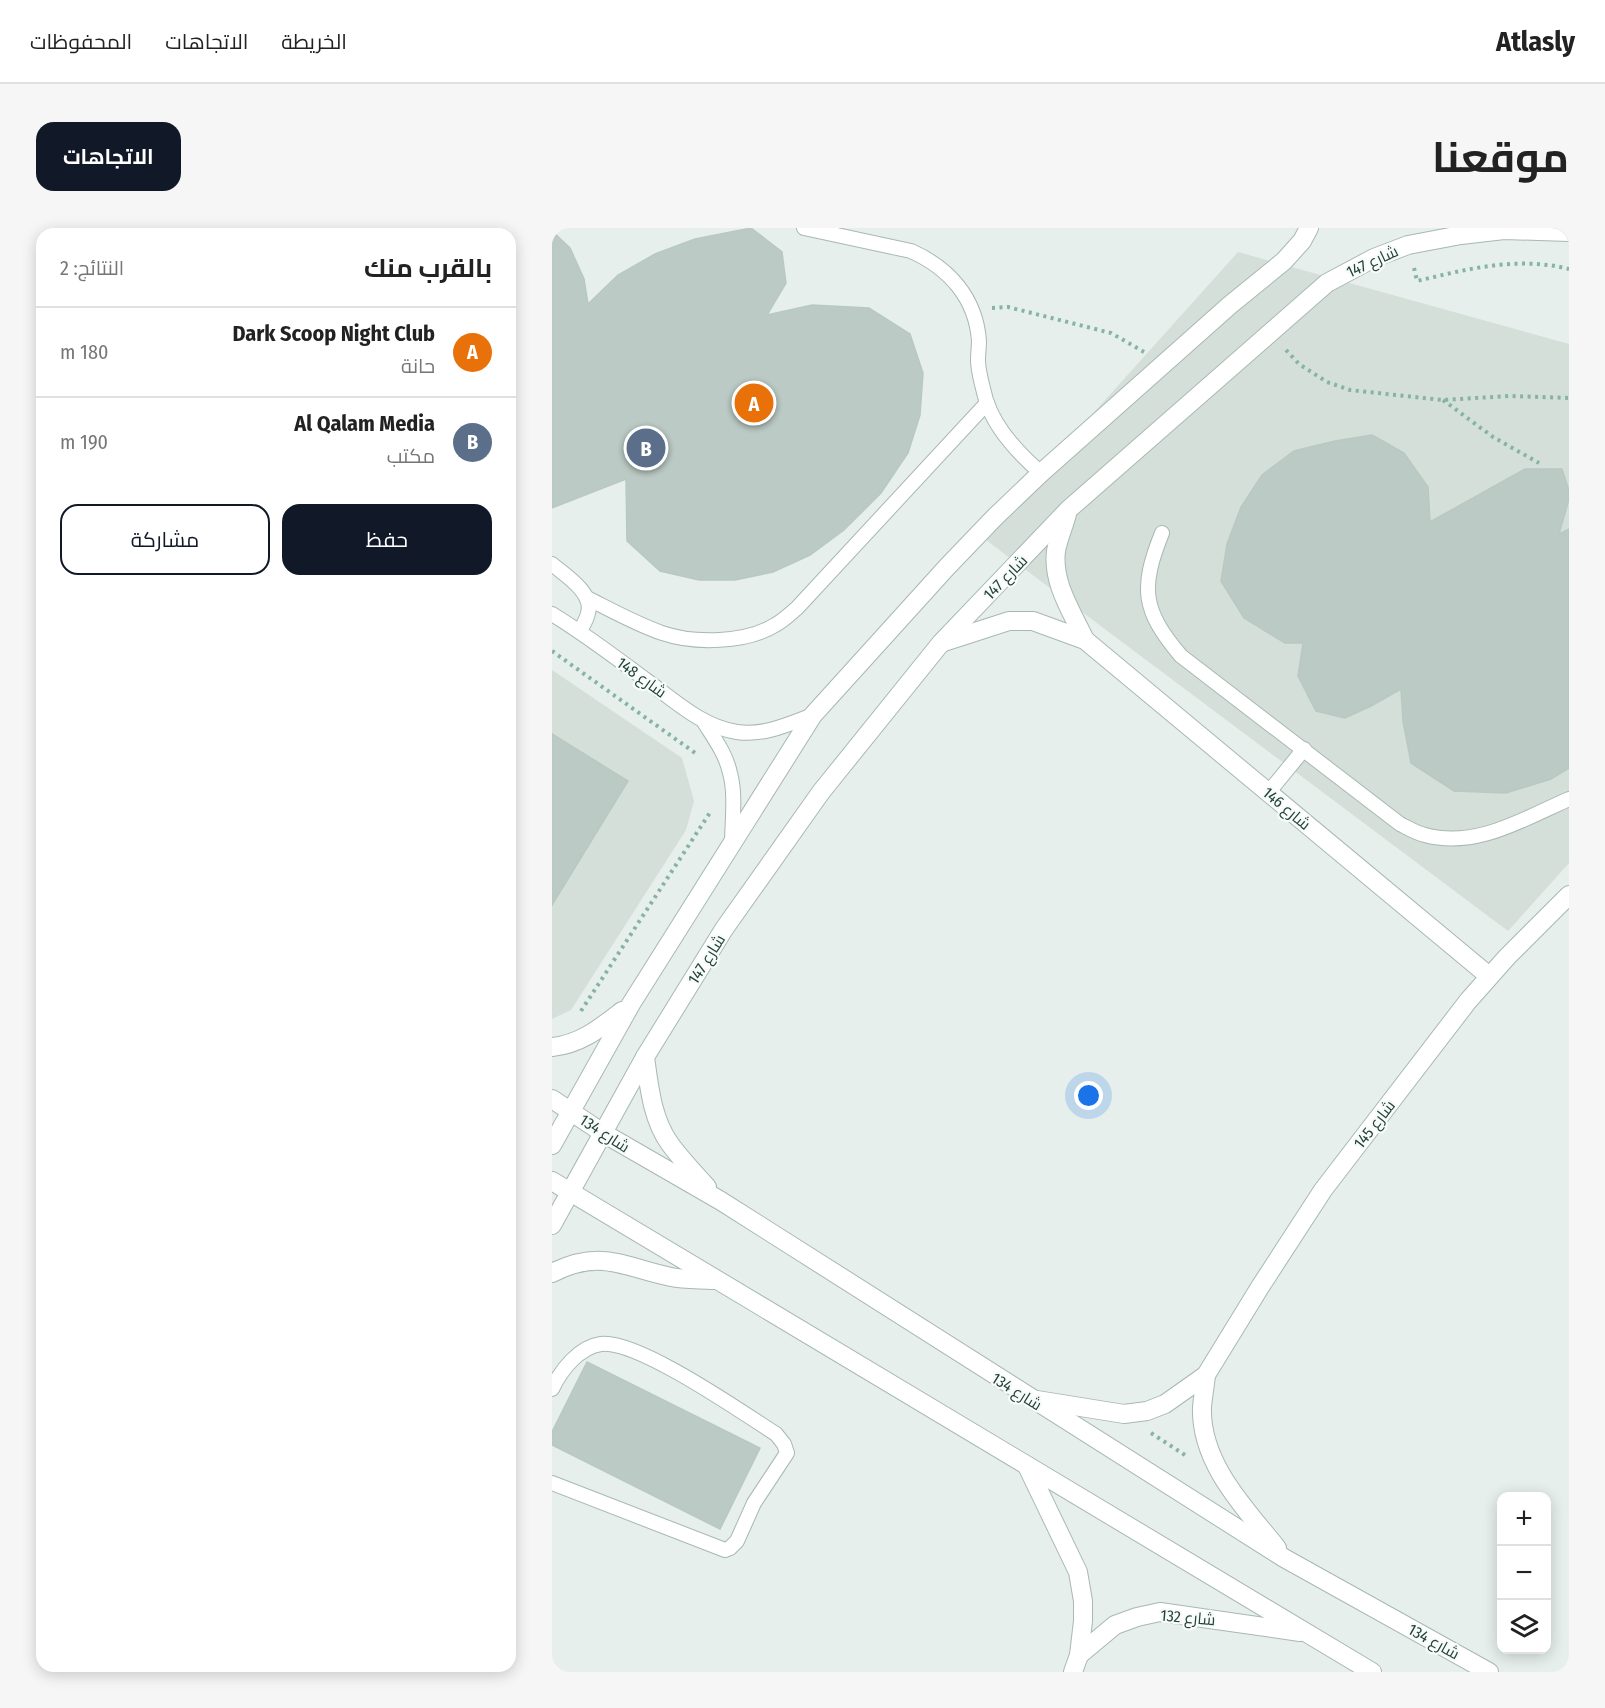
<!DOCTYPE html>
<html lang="ar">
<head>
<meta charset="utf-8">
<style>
  body { margin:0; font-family:"Fira Sans Condensed",Cairo,sans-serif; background:#f6f6f6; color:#222; direction:rtl }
  .controls { position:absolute; right:18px; bottom:18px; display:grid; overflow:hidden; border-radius:12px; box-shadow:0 3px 15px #0003 }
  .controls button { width:54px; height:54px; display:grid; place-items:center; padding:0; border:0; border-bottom:2px solid #e0e0e0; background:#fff; color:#222; font:30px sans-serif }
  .you { position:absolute; left:537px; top:868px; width:21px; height:21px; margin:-15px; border:4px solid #fff; border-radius:50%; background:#1a73e8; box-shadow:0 0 0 9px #1a73e833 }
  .badge { display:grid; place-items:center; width:39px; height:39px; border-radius:50%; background:#111827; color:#fff; font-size:20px; font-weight:700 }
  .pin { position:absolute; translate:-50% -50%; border:3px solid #fff; box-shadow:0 2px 6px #0006 }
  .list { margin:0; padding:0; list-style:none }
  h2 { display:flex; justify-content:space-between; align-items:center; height:78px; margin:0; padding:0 24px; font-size:26px }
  h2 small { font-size:20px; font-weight:400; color:#767676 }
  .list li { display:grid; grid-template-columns:39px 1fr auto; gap:18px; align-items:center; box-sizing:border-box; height:90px; padding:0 24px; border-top:2px solid #e0e0e0 }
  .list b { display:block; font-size:22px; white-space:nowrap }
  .list p { margin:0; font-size:20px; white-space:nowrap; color:#767676 }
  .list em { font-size:20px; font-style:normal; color:#767676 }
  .actions { display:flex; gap:12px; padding:18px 24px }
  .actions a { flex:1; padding:14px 0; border:2px solid #111827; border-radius:18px; text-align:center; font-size:21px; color:#111827 }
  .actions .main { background:#111827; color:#fff }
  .icon { flex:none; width:33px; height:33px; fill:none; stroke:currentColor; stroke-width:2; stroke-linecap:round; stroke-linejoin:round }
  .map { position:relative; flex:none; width:1017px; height:1444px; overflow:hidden; direction:ltr; border-radius:18px }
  header { display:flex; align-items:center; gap:36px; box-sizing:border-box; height:84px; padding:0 30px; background:#fff; border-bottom:2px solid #e0e0e0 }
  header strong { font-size:28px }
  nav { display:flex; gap:33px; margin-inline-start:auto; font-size:21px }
  .intro { display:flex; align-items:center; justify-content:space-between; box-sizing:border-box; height:144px; padding:0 36px }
  h1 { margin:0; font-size:42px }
  .button { padding:15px 27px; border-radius:18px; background:#111827; color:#fff; font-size:21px; font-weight:700 }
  main { display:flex; gap:36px; padding:0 36px }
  aside { flex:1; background:#fff; border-radius:18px; box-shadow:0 3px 15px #0003 }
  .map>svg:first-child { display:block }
</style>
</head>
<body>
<header>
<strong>Atlasly</strong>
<nav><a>الخريطة</a><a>الاتجاهات</a><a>المحفوظات</a></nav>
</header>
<div class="intro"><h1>موقعنا</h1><a class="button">الاتجاهات</a></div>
<main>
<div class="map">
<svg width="1017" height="1444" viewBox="0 0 1017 1444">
  <rect width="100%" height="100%" fill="#e6efeb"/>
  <g fill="#d4dfda">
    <polygon points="686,24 1017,116 1017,635 956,703 430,309"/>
    <polygon points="0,442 130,530 142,573 134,602 19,782 0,791"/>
  </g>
  <g fill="#bbcac4" stroke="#b8c9c2" stroke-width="1.5">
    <polygon points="199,0 230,24 234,55 215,87 260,77 317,80 358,106 371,145 368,187 356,225 329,265 292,302 258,327 221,344 183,352 147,352 108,343 75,313 74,251 0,280 0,3 18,20 32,51 36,76 66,47 103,26 143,11"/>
    <polygon points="820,207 852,225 876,259 878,294 973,241 1010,241 1017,263 1017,271 1007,306 1017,301 1017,540 999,551 954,565 902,563 859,535 851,493 849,461 819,478 793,490 764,483 746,448 751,415 733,415 692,390 669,353 675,316 689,279 710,247 742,223 783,213"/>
    <polygon points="0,506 76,553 0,677"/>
    <polygon points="35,1134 208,1220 168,1301 0,1217 0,1204"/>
  </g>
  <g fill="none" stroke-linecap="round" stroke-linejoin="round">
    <g stroke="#a8b8b2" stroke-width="16">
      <g id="service">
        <path d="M 252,0 L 359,23 C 397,40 424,70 427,113 C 427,119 426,125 426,132 C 426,144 431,160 434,172 C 443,201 467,226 489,245"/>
        <path d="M 610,305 C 588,360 590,382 629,428 L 848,596 C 856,600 864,605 873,607 C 924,621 971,591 1017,571"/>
        <path d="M 0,336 C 13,347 42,365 36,385 C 35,391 31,397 28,403"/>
        <path d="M 35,370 C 59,382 84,396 110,405 C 142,416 194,415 223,397 C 231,393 238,386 245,380 L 435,175"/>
        <path d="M 0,386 C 33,406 63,429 94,452 C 122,472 150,499 185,504 C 212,508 237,496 261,487"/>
        <path d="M 152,494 C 162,510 174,526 178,545 C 184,567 180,594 180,617"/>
        <polyline points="716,565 752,521"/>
        <path d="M 0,1161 C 9,1142 27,1119 49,1116 C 85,1111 191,1185 224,1206 L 232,1216 L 235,1225 L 202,1275 L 185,1313 L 178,1320 L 173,1322 L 0,1255"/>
      </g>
    </g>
    <g stroke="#a8b8b2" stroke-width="20">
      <g id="minor">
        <path d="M 515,286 C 512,298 506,311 504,323 C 500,355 520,384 533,412"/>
        <polyline points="392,414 457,393 481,393 533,412 937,748"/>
        <path d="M 0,819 C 29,816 48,800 70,783"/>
        <path d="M 93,829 C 97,858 100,891 118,916 C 129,931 142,945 155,959"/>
        <polyline points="0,871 51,905 169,973 732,1330 937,1444"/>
        <polyline points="0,917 79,776 261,487 395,339 443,289 489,245 678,77 732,33 750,13 757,0"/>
        <polyline points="0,953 820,1444"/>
        <polyline points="0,997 93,829 172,701 269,564 389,415 517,281 775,55 822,30 856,17 909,7 952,2 1017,4"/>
        <path d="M 0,1045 C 49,1020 71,1039 119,1049 C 133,1052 148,1051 162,1052"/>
        <path d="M 654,1147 C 653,1157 651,1168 650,1179 C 648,1235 693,1280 725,1320"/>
        <polyline points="485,1172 572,1186 595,1183 613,1176 654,1147 708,1059 771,962 916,773 955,729 1017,667"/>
        <polyline points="475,1238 526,1344 531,1373 531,1393 527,1427 521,1444"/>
        <polyline points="527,1427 563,1397 585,1389 608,1384 748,1404"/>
      </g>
    </g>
    <g stroke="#86b3a5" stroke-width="4" stroke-dasharray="3 4.5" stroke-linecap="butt">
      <path d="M 862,40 L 865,53 C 915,41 966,28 1017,41"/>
      <polyline points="440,80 456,79 559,105 592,124"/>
      <polyline points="734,122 747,136 775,154 798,162 890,172 958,168 1017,170"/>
      <polyline points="891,172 941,209 987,235"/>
      <polyline points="0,423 146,527"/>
      <polyline points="29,783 159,583"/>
      <polyline points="599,1205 636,1229"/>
    </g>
    <use href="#service" stroke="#fff" stroke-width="14"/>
    <use href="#minor" stroke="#fff" stroke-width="18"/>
  </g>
  <g text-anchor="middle" stroke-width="4.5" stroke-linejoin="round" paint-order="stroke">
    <g font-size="16" fill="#24423a" stroke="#f7fbf9">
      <text transform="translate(820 33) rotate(-25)" y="6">شارع 147</text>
      <text transform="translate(453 349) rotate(-46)" y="6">شارع 147</text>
      <text transform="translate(90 449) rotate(36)" y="6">شارع 148</text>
      <text transform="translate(735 580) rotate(40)" y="6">شارع 146</text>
      <text transform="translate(154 731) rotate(-58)" y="6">شارع 147</text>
      <text transform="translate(822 896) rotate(-52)" y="6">شارع 145</text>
      <text transform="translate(53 905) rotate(33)" y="6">شارع 134</text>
      <text transform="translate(465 1163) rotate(32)" y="6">شارع 134</text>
      <text transform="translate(636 1389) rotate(5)" y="6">شارع 132</text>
      <text transform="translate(882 1413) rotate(29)" y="6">شارع 134</text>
    </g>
  </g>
</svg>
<div class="controls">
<button>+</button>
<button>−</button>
<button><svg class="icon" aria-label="layers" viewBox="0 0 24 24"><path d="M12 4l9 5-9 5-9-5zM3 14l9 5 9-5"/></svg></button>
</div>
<div class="you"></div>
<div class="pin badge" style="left:202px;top:175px;background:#e8710a">A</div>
<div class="pin badge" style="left:94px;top:220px;background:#5c6f8a">B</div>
</div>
<aside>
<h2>بالقرب منك<small>النتائج: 2</small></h2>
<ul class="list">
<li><span class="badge" style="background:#e8710a">A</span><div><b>Dark Scoop Night Club</b><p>حانة</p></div><em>180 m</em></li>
<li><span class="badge" style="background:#5c6f8a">B</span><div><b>Al Qalam Media</b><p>مكتب</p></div><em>190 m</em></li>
</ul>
<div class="actions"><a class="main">حفظ</a><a>مشاركة</a></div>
</aside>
</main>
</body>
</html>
